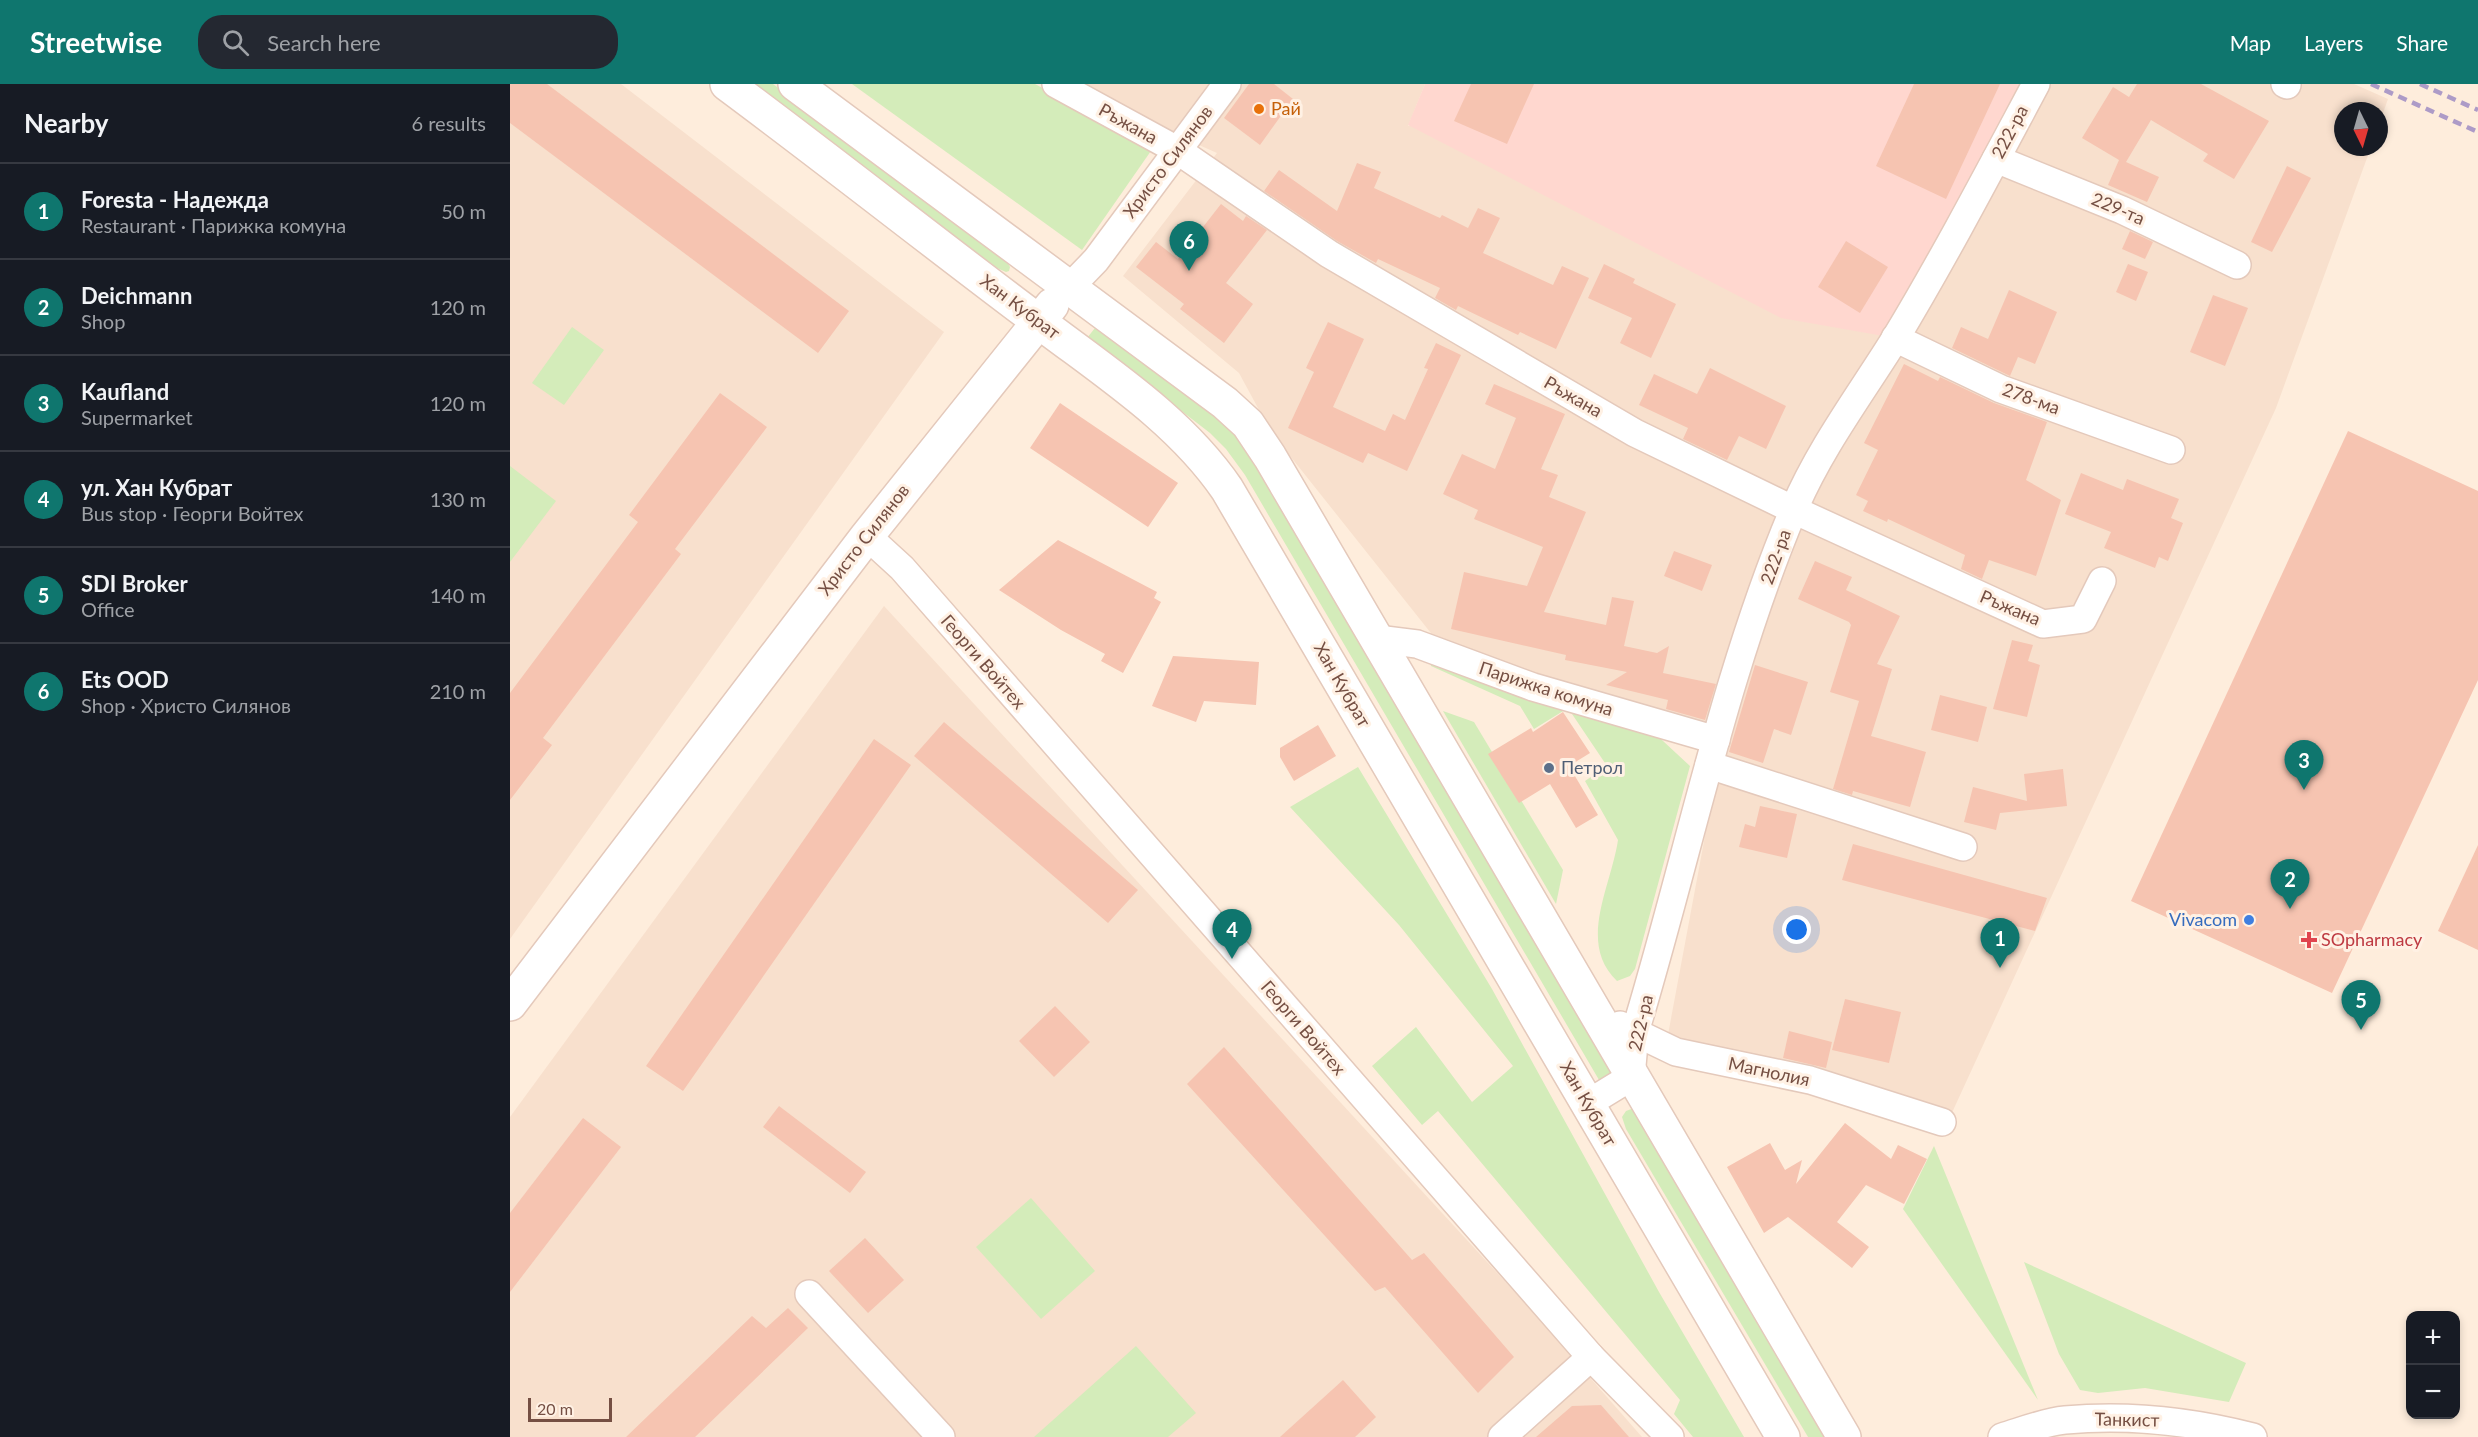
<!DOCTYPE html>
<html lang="en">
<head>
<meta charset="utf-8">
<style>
  body { margin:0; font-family:Lato,sans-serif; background:#242831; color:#f1f3f6 }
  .controls { position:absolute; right:18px; bottom:18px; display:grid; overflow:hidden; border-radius:12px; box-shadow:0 3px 9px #0003 }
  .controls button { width:54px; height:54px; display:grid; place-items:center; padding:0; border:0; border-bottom:2px solid #363941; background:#171b24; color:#f1f3f6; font:30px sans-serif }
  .compass { position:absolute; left:1824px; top:18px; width:54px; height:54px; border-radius:50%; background:#171b24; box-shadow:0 3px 9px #0003; rotate:175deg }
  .scale { position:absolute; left:18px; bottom:15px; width:84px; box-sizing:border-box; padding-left:6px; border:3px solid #754f43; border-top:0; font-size:16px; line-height:21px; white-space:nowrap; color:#754f43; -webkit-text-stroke:4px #fff1e4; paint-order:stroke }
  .you { position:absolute; left:1287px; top:846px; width:21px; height:21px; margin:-15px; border:4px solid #fff; border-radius:50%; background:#1a73e8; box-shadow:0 0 0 9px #1a73e833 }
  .badge { display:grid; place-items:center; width:39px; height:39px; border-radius:50%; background:#0f766e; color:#fff; font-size:20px; font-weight:700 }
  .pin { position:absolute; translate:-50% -50px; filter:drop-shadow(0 2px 3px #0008) }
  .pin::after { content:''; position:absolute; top:32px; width:21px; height:18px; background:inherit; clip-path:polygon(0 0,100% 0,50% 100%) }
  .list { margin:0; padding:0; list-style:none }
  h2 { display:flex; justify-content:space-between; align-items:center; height:78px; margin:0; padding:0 24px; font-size:26px }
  h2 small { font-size:20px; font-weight:400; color:#9ea1a6 }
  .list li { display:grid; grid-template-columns:39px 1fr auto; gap:18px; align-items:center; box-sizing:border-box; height:96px; padding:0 24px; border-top:2px solid #363941 }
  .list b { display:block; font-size:22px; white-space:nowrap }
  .list p { margin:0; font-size:20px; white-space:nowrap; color:#9ea1a6 }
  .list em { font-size:20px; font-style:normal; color:#9ea1a6 }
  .icon { flex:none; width:33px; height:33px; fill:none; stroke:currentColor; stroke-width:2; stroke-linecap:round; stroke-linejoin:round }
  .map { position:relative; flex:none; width:1968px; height:1353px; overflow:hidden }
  header { display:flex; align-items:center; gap:36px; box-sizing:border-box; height:84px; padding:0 30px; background:#0f766e; color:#fff }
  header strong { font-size:28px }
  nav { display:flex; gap:33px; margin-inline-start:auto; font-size:21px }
  .search { width:420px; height:54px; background:#242831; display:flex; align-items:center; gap:15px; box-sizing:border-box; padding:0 21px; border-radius:24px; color:#9ea1a6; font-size:22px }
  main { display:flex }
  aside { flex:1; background:#171b24 }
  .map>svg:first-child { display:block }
</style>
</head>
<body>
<header>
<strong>Streetwise</strong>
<div class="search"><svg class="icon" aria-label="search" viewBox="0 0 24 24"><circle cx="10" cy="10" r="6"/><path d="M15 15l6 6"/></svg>Search here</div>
<nav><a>Map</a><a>Layers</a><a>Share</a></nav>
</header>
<main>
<aside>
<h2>Nearby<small>6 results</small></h2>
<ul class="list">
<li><span class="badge">1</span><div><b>Foresta - Надежда</b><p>Restaurant · Парижка комуна</p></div><em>50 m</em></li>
<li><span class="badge">2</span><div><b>Deichmann</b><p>Shop</p></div><em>120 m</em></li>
<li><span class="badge">3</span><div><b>Kaufland</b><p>Supermarket</p></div><em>120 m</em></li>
<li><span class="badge">4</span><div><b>ул. Хан Кубрат</b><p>Bus stop · Георги Войтех</p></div><em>130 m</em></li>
<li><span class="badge">5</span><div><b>SDI Broker</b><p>Office</p></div><em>140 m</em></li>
<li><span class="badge">6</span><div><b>Ets OOD</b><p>Shop · Христо Силянов</p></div><em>210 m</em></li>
</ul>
</aside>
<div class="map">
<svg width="1968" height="1353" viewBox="0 0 1968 1353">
  <rect width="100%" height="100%" fill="#feeddc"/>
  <g fill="#f8e0cd">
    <polygon points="0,0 111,0 434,248 0,855"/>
    <polygon points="552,0 915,0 898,42 1526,0 1844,0 1878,15 1869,40 1869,27 1833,27 1833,63 1861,63 1766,324 1440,1033 1157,956 1214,650 932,563 761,348 729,289 613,192 707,69"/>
    <polygon points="374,522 1013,1217 1132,1353 0,1353 0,1033"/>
  </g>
  <polygon fill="#ffd7cf" points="915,0 1526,0 1385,254 1271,234 898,41"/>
  <g fill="#d4ecba">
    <polygon points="241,0 263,0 495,175 500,183 499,187 496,188 487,184"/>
    <polygon points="342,0 525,0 643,64 572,166"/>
    <polygon points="589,239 726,347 1108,991 1092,1001 735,391 716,365 700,349 577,254"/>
    <polygon points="62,243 94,266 54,321 22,299"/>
    <polygon points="0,382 46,417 0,478"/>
    <path d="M 918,567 L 1139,644 L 1180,682 L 1125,885 L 1120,892 L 1107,897 C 1067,859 1101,803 1108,756 L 1075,697 L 1097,682 L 1058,624 L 1024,645 L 1010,622 L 921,582 Z"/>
    <polygon points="933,627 964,638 1053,786 1046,820"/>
    <polygon points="848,683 982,905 1149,1208 1234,1353 1183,1353 1164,1330 1170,1316 928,1027 912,1041 862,982 906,943 962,1018 1003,982 889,841 780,723"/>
    <polygon points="1124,1024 1321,1353 1298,1353 1116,1045 1112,1033 1116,1027"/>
    <polygon points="1424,1062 1528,1316 1393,1125"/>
    <polygon points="521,1114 585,1187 531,1235 466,1163"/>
    <polygon points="1514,1178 1736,1279 1719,1318 1635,1304 1588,1309 1570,1306 1549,1270"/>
    <polygon points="626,1262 686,1329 658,1353 524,1353"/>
  </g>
  <g fill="#f6c4b1">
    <polygon points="0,0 37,0 339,227 308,269 0,39"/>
    <polygon points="739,0 764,0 783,15 750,61 714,34"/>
    <polygon points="961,0 1024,0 997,60 944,37"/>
    <polygon points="1404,0 1490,0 1436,115 1366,82"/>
    <polygon points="1627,0 1691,0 1759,37 1724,95 1693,77 1698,70 1641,36 1616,78 1649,93 1637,118 1598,101 1609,76 1572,54 1603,3 1619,13"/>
    <polygon points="847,79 871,88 864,104 930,134 932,131 958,144 968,124 990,134 973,169 1043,201 1052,182 1079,194 1046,265 1010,248 1008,251 948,222 946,226 925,214 930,204 868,175 866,179 827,157 754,107 769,86 827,127"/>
    <polygon points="1777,82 1801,94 1762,168 1741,158"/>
    <polygon points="711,120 733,137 736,132 757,146 716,199 743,220 714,259 670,225 674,220 626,183 646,158 668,175"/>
    <polygon points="1620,147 1643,158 1635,175 1612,165"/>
    <polygon points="1336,157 1378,183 1350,229 1308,203"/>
    <polygon points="1094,180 1125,195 1123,199 1166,220 1141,274 1110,259 1122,234 1078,214"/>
    <polygon points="1618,180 1638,188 1626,217 1606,208"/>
    <polygon points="1499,206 1547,228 1525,280 1508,273 1500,292 1442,264 1451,243 1478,255"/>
    <polygon points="1703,211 1738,224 1715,282 1680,268"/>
    <polygon points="818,238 854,255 823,323 875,347 883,330 895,336 918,285 914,284 926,259 951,271 897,387 858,369 853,379 778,344 804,288 796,284"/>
    <polygon points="1394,280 1428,297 1430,293 1484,319 1537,338 1516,396 1551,416 1526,492 1479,476 1472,495 1451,485 1455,471 1378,435 1377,438 1353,427 1358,417 1346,411 1368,366 1354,359"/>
    <polygon points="1200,284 1276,322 1256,365 1229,352 1217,376 1173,355 1178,344 1129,321 1144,290 1187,310"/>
    <polygon points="984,300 1055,330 1031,385 1048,391 1039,413 1076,428 1034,528 1096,541 1102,513 1124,517 1114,562 1147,569 1159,562 1153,589 1206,600 1195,636 1156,625 1158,616 1096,601 1117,588 1055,576 1056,571 941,545 954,488 1017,502 1033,463 964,435 968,426 933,410 952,370 985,385 1006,334 975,320"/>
    <polygon points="210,309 257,343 165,465 171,470 33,654 42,661 0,716 0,609 128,438 119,431"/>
    <polygon points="550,319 668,399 638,443 520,364"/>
    <polygon points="1838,347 1968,407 1968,596 1822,909 1621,817"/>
    <polygon points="1571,389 1613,406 1617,395 1669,415 1661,434 1673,439 1658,477 1649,473 1645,484 1594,464 1601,448 1555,430"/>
    <polygon points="548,456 647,508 644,514 651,518 613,589 591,577 595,570 551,546 489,506"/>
    <polygon points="1164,467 1202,481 1192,507 1154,492"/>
    <polygon points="1305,477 1342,493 1336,506 1390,532 1367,580 1382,585 1361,652 1416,668 1400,723 1343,707 1342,711 1323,705 1349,617 1320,608 1341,541 1339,538 1288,515"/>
    <polygon points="1502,556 1523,561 1518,577 1530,581 1517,633 1483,625"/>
    <polygon points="663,572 749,578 746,621 694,617 686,638 642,622"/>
    <polygon points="1245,581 1298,598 1281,651 1264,645 1253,679 1219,668"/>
    <polygon points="1430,611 1477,623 1468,658 1421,646"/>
    <polygon points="1053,628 1080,669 1059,682 1088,731 1066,744 1040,700 1009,719 978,670 1021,644 1023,648"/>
    <polygon points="434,638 628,806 598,839 404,672"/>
    <polygon points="808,641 826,672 784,697 770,673 770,664"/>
    <polygon points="364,655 401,681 173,1007 136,982"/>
    <polygon points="1553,685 1557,722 1490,729 1486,746 1454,738 1463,703 1517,717 1514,690"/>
    <polygon points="1250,722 1287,730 1277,774 1229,763 1235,740 1245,743"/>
    <polygon points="1343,760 1537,814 1525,847 1332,796"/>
    <polygon points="1968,761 1968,866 1928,847"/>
    <polygon points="1335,915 1391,928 1379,979 1322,966"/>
    <polygon points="545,922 580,958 544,993 509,957"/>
    <polygon points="1279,947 1322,958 1316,984 1273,974"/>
    <polygon points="714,963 902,1176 914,1169 1004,1273 968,1309 875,1203 865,1207 677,1000"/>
    <polygon points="269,1022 356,1088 340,1109 253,1043"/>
    <polygon points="73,1034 111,1063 0,1208 0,1129"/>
    <polygon points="1335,1039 1381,1075 1388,1061 1417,1075 1394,1120 1356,1101 1327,1138 1359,1163 1342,1184 1278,1133 1254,1149 1217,1083 1260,1059 1275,1086 1292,1076 1286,1100"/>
    <polygon points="355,1154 394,1196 358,1229 319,1187"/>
    <polygon points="278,1224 298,1244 185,1353 116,1353 242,1232 256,1244"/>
    <polygon points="833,1296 866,1333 845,1353 770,1353"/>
    <polygon points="1091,1321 1119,1353 1026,1353 1062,1322"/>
  </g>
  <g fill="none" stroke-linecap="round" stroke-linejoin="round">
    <g stroke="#e4c9bb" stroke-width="30">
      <g id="minor">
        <polyline points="546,0 667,66 819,170 1125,349 1284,426 1533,540 1573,535 1592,497"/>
        <polyline points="1775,0 1777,1"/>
        <polyline points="1486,75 1612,126 1727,181"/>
        <polyline points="558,205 586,176 717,0"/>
        <polyline points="1385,254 1491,305 1661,366"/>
        <polyline points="357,452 392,484 1081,1273 1160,1353"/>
        <polyline points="867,555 907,560 1023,603 1206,656"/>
        <polyline points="1199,681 1453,763"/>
        <polyline points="1110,941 1166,968 1300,996 1432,1038"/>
        <path d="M 1077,1020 L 1121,993 L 1125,948 C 1178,774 1213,593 1284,425 C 1310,364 1350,311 1385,255 C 1435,172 1480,86 1526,0"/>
        <polyline points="299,1210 431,1353"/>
        <polyline points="992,1353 1081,1273"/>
        <path d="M 1492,1353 C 1512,1347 1534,1338 1555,1336 C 1619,1330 1681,1337 1743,1353"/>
      </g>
    </g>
    <g stroke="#e4c9bb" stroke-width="36">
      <g id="tertiary">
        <path d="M 217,0 C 322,78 424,159 528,237 C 595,288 669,335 717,405 L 1273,1353"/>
        <polyline points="285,0 715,319 738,340 760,373 1334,1353"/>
        <polyline points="0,920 357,452 542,221"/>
      </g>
    </g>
    <use href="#minor" stroke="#fff" stroke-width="27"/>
    <use href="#tertiary" stroke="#fff" stroke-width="33"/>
    <g stroke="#ad9bc7" stroke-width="4.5" stroke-dasharray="9 6" stroke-linecap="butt">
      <polyline points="1861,0 1968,48"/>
      <polyline points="1910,0 1968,26"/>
    </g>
  </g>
  <circle fill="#e8710a" stroke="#fff1e4" stroke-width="2" cx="749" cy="25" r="6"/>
  <circle fill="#5c6f8a" stroke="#fff1e4" stroke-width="2" cx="1039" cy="684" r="6"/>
  <circle fill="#3f7fe0" stroke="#fff1e4" stroke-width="2" cx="1739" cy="836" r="6"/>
  <path fill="#e0444e" stroke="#fff1e4" stroke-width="2" d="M1796 847h6v6h6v6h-6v6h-6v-6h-6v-6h6z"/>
  <g text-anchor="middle" stroke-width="6" stroke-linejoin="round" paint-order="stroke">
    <g font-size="18" fill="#c56008" stroke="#fff1e4" text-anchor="start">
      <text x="761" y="31">Рай</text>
    </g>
    <g font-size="18" fill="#754f43" stroke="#fff1e4">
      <text transform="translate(618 40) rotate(29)" y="6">Ръжана</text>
      <text transform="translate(1500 48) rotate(-62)" y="6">222-ра</text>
      <text transform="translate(658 78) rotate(-53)" y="6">Христо Силянов</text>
      <text transform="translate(1608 125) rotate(23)" y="6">229-та</text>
      <text transform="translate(510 223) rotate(37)" y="6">Хан Кубрат</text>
      <text transform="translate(1063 313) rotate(30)" y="6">Ръжана</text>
      <text transform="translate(1521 315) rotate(20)" y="6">278-ма</text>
      <text transform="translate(354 456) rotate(-52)" y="6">Христо Силянов</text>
      <text transform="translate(1266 473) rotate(-70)" y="6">222-ра</text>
      <text transform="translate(1500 524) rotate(23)" y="6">Ръжана</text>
      <text transform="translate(473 578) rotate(49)" y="6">Георги Войтех</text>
      <text transform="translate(832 601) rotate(60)" y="6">Хан Кубрат</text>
      <text transform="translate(1036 605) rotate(18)" y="6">Парижка комуна</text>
      <text transform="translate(1131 939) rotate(-77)" y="6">222-ра</text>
      <text transform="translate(793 944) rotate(49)" y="6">Георги Войтех</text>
      <text transform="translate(1259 988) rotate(12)" y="6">Магнолия</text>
      <text transform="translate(1078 1020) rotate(60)" y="6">Хан Кубрат</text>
      <text transform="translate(1617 1336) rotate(1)" y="6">Танкист</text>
    </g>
    <g font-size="18" fill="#4e5e75" stroke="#fff1e4" text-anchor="start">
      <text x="1051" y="690">Петрол</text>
    </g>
    <g font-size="18" fill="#366cbe" stroke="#fff1e4" text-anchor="end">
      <text x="1727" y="842">Vivacom</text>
    </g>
    <g font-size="18" fill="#be3a42" stroke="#fff1e4" text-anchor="start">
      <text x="1811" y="862">SOpharmacy</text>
    </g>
  </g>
</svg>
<div class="controls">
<button>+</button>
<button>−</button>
</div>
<svg class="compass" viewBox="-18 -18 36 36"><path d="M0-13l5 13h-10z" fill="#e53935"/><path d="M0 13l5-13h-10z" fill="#9ea1a6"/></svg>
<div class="scale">20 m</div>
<div class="you"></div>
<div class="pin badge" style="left:1490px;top:884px">1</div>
<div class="pin badge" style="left:1780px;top:825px">2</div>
<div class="pin badge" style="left:1794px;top:706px">3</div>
<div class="pin badge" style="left:722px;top:875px">4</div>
<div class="pin badge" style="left:1851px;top:946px">5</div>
<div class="pin badge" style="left:679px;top:187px">6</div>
</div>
</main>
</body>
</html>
